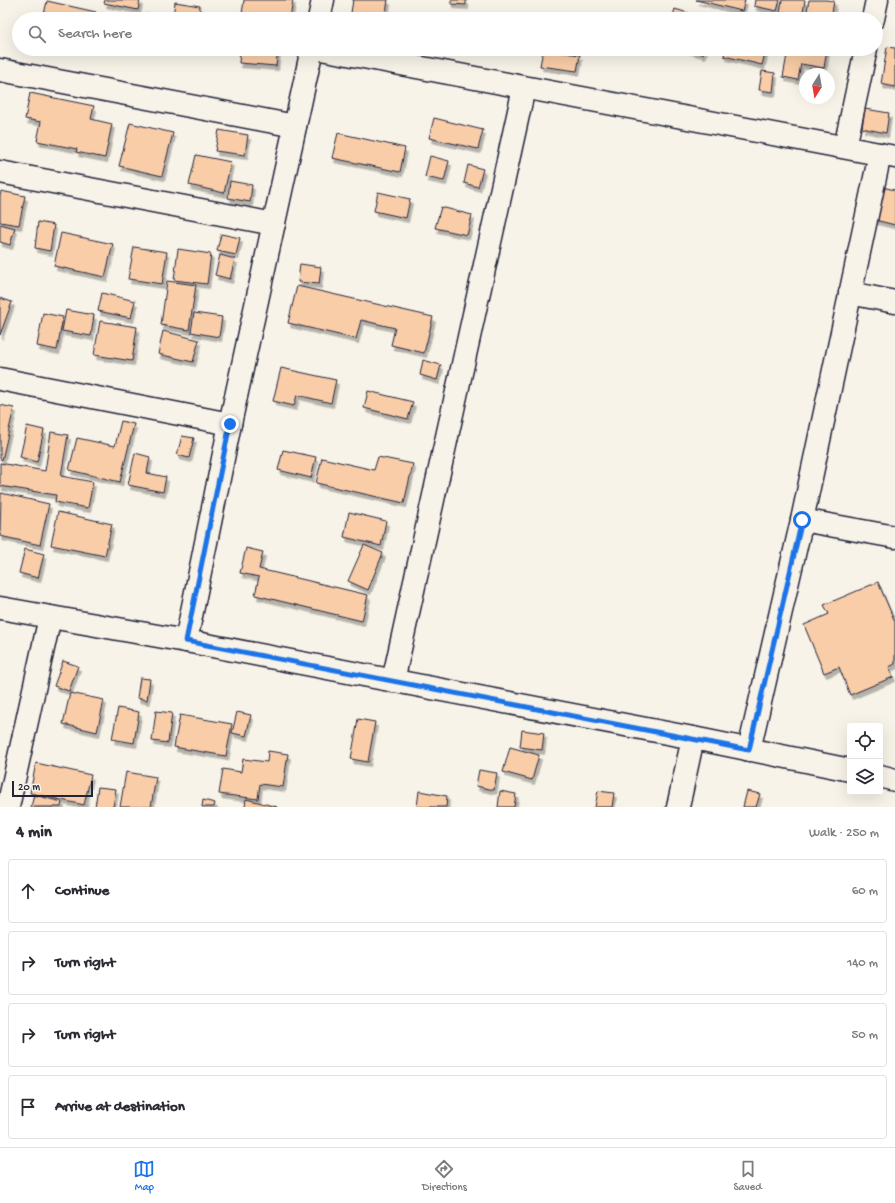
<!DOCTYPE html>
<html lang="en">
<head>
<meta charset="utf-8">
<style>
  body { margin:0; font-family:"Gochi Hand",sans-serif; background:#f2f2f3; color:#2b2b33 }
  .controls { position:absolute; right:12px; bottom:12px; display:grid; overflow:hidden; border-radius:4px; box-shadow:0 4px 16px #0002 }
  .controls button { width:36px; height:36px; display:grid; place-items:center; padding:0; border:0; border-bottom:1px solid #e1e1e2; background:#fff; color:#2b2b33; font:20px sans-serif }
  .compass { position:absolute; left:799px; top:68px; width:36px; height:36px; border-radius:50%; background:#fff; box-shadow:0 4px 16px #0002; rotate:191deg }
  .scale { position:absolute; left:12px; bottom:10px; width:81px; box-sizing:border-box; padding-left:4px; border:2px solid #22223b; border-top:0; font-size:11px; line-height:14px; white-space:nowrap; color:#22223b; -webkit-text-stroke:3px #f7f3e8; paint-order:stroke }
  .stop { position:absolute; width:12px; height:12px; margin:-9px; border:3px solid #1a73e8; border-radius:50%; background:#fff }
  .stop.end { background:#1a73e8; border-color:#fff; box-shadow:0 1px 4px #0008 }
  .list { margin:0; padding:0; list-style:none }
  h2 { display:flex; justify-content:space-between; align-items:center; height:52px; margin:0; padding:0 16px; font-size:17px }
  h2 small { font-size:13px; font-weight:400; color:#7c7c81 }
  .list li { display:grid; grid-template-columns:26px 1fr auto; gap:12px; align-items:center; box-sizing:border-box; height:64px; margin:0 8px 8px; padding:0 8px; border:1px solid #e1e1e2; border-radius:4px }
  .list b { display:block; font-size:15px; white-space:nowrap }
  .list em { font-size:13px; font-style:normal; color:#7c7c81 }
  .icon { flex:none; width:22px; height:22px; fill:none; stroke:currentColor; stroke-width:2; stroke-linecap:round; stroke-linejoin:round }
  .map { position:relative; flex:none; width:895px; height:807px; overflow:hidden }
  .search { position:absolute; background:#fff; box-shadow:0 4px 16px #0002; left:12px; right:12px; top:12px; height:44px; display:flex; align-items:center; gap:10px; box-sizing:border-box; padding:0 14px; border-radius:22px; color:#7c7c81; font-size:15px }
  .sheet { height:340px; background:#fff }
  nav { display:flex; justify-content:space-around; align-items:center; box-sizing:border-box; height:56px; border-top:1px solid #e1e1e2; background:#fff; font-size:11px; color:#7c7c81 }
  nav a { display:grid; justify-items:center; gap:2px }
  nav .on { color:#1a73e8 }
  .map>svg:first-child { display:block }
</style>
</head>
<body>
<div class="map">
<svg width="895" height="807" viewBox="0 0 895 807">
  <defs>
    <filter id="shadow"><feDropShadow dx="2.5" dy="4.5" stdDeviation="0" flood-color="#0004"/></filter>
  </defs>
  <rect width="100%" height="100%" fill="#f7f3e8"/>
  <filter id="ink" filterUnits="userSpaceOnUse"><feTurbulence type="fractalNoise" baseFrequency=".025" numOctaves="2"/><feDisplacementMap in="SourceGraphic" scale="8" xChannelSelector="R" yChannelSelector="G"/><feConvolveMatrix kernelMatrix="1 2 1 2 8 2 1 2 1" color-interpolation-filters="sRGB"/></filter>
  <g filter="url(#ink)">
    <g fill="#f9cda8" stroke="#22223b" filter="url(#shadow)">
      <polygon points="105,0 140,0 138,10 104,3"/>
      <polygon points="244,0 293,0 290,19 275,19 242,14"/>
      <polygon points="353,0 388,0 385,19 371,17 371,19 350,19"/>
      <polygon points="451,0 466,0 466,5 451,4"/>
      <polygon points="696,0 745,0 742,11"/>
      <polygon points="755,0 780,0 777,11 754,6"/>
      <polygon points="782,0 805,0 802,19 779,19"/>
      <polygon points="809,0 826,0 834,1 831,19 806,16"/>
      <polygon points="47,1 96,12 95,19 43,19"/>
      <polygon points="175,2 200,6 199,19 187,19 173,17"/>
      <polygon points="675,9 708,19 672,19"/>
      <polygon points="146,14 162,17 162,19 145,19"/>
      <polygon points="887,47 895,48 895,87 881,84"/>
      <polygon points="240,49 278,49 276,66 239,63"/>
      <polygon points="686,49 705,49 703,54"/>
      <polygon points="725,49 766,49 762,65 724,56"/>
      <polygon points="788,49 827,49 824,68 801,64 798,80 783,77"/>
      <polygon points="543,50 580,55 577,71 540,66"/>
      <polygon points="809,69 820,70 820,74 809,74"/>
      <polygon points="762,71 775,73 773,92 759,90"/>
      <polygon points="30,93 94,106 91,119 112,124 105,158 76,152 77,149 37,141 41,122 25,119"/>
      <polygon points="865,109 889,113 886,133 862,128"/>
      <polygon points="434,118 483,130 478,149 429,138"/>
      <polygon points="130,123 173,133 162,176 119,166"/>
      <polygon points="219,130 248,135 245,155 215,151"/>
      <polygon points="338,133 405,148 400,172 332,158"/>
      <polygon points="196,155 231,162 224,193 189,185"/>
      <polygon points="430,156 449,161 444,181 425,177"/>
      <polygon points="468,165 483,169 478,187 464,183"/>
      <polygon points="230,181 252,185 250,202 228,198"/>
      <polygon points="882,187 895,190 895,225 875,220"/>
      <polygon points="1,191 25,196 19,225 0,222 0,197"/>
      <polygon points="378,192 410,199 406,218 374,211"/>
      <polygon points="441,207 472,215 467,235 435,228"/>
      <polygon points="38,222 54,225 50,251 35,248"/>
      <polygon points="0,224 15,228 10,245 0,242"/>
      <polygon points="61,233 113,244 105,277 54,266"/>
      <polygon points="221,234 240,238 236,255 217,251"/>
      <polygon points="134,247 167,252 162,284 128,279"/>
      <polygon points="178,249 211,254 207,284 174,280"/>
      <polygon points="220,255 235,259 230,279 215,275"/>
      <polygon points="300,264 321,267 319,284 298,282"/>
      <polygon points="167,281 196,285 189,330 161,325"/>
      <polygon points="297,286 433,317 424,353 391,345 395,328 361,320 356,339 288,323"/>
      <polygon points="102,293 135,301 131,318 98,311"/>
      <polygon points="0,298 12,302 0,335"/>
      <polygon points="66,310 94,315 91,336 62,331"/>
      <polygon points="43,313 63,317 57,350 37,346"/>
      <polygon points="194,313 222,317 219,337 191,332"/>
      <polygon points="100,321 137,327 132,361 94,355"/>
      <polygon points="163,331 199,340 193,362 158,354"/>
      <polygon points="423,360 441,365 437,380 420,375"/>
      <polygon points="281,368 336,380 331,403 297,395 294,406 273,401"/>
      <polygon points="368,391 413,402 408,419 364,408"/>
      <polygon points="0,405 14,408 2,460 0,459"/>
      <polygon points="121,421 134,424 120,482 69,470 77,438 115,446"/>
      <polygon points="27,426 44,430 37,462 20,457"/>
      <polygon points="51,432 68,435 61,476 93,482 88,508 55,502 56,495 0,486 0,463 45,471"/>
      <polygon points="182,436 194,438 189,458 177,455"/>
      <polygon points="283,450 316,457 311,478 278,470"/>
      <polygon points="135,453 150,457 147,473 166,477 163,492 128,485"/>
      <polygon points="378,457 413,464 404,503 316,483 322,458 374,470"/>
      <polygon points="1,493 49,504 40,545 0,536"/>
      <polygon points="58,512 112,524 105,556 51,545"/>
      <polygon points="349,512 386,521 381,546 344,537"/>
      <polygon points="364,545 383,553 368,590 348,581"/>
      <polygon points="246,548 263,552 259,569 368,595 362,621 255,595 259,577 240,573"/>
      <polygon points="25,549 44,554 38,578 19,573"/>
      <polygon points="878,582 895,622 895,664 889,667 893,677 850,695 839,667 824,673 804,625 829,614 824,605"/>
      <polygon points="63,661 78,666 69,691 54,686"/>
      <polygon points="140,678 150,679 147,700 137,698"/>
      <polygon points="70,693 104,700 97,732 63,724"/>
      <polygon points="118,708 139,712 134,743 112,739"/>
      <polygon points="156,711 172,713 168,743 152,741"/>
      <polygon points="237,712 251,715 246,736 232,733"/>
      <polygon points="180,715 232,724 226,756 174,747"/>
      <polygon points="358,719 375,722 368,762 351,759"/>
      <polygon points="522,730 544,733 542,750 520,747"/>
      <polygon points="510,747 539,755 532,780 503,772"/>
      <polygon points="268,751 288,754 283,787 260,784 258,799 219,794 223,769 241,772 243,759 267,762"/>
      <polygon points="36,763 91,775 84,805 30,793"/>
      <polygon points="479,770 497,773 494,790 476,786"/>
      <polygon points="126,772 156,777 151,807 120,807"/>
      <polygon points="98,787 116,789 113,807 95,807"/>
      <polygon points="419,791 447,796 446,807 417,807"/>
      <polygon points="500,791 516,794 514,807 498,807"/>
      <polygon points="598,791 614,793 612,807 595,807"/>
      <polygon points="747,791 760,794 756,807 743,807"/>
      <polygon points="34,795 62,802 61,807 31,807"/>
      <polygon points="246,799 277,807 245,807"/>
      <polygon points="203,800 215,803 214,807 202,807"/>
    </g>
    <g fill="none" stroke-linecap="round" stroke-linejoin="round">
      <g stroke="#22223b" stroke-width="25">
        <g id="street">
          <polyline points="319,19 323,0"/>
          <polyline points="873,19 877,0"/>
          <polyline points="321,49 895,157"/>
          <polyline points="0,70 295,126"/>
          <polyline points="845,147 866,49"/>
          <polyline points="0,172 274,224"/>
          <polyline points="850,293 895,302"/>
          <polyline points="0,379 230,424"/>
          <polyline points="802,520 895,537"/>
          <polyline points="0,608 186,641 693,738 850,770"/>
          <polyline points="186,641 230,424 312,49"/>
          <polyline points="393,681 524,88"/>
          <polyline points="749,750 802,520 880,154"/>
          <polyline points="880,776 895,780"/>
          <polyline points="8,807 50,617"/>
          <polyline points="678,807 693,738"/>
        </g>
      </g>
      <use href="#street" stroke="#f7f3e8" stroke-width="22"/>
    </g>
  </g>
  <g fill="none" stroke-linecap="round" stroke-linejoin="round" filter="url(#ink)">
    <polyline stroke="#1a73e8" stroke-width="5" points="230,424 186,641 749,750 802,520"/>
  </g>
</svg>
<div class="controls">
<button><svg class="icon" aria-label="locate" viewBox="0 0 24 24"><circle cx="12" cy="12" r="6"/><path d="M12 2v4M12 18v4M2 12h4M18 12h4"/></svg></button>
<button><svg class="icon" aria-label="layers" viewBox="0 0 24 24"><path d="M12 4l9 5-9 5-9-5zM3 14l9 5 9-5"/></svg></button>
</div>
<svg class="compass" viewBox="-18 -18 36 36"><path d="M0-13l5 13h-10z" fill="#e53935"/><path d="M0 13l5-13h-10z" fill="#7c7c81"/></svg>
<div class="scale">20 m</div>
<div class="stop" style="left:802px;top:520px"></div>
<div class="stop end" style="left:230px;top:424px"></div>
<div class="search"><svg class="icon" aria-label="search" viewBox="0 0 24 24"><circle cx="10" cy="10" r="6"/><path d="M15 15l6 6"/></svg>Search here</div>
</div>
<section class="sheet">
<h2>4 min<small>Walk · 250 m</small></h2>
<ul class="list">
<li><svg class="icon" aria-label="ahead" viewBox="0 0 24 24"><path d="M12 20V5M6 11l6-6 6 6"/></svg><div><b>Continue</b></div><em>60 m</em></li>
<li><svg class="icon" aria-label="right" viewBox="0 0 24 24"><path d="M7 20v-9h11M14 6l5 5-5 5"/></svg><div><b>Turn right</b></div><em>140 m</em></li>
<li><svg class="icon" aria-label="right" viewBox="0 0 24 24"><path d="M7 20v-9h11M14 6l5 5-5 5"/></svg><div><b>Turn right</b></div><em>50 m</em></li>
<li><svg class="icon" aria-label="arrive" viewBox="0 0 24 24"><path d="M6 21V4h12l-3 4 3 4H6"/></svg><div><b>Arrive at destination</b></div></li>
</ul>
</section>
<nav>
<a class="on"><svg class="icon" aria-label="map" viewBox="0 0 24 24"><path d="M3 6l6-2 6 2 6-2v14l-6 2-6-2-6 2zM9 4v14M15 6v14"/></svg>Map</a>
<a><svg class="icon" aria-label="directions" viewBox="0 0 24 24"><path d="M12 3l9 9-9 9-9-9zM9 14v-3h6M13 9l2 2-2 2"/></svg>Directions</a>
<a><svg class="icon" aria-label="saved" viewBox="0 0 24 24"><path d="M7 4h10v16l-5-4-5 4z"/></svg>Saved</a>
</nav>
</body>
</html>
